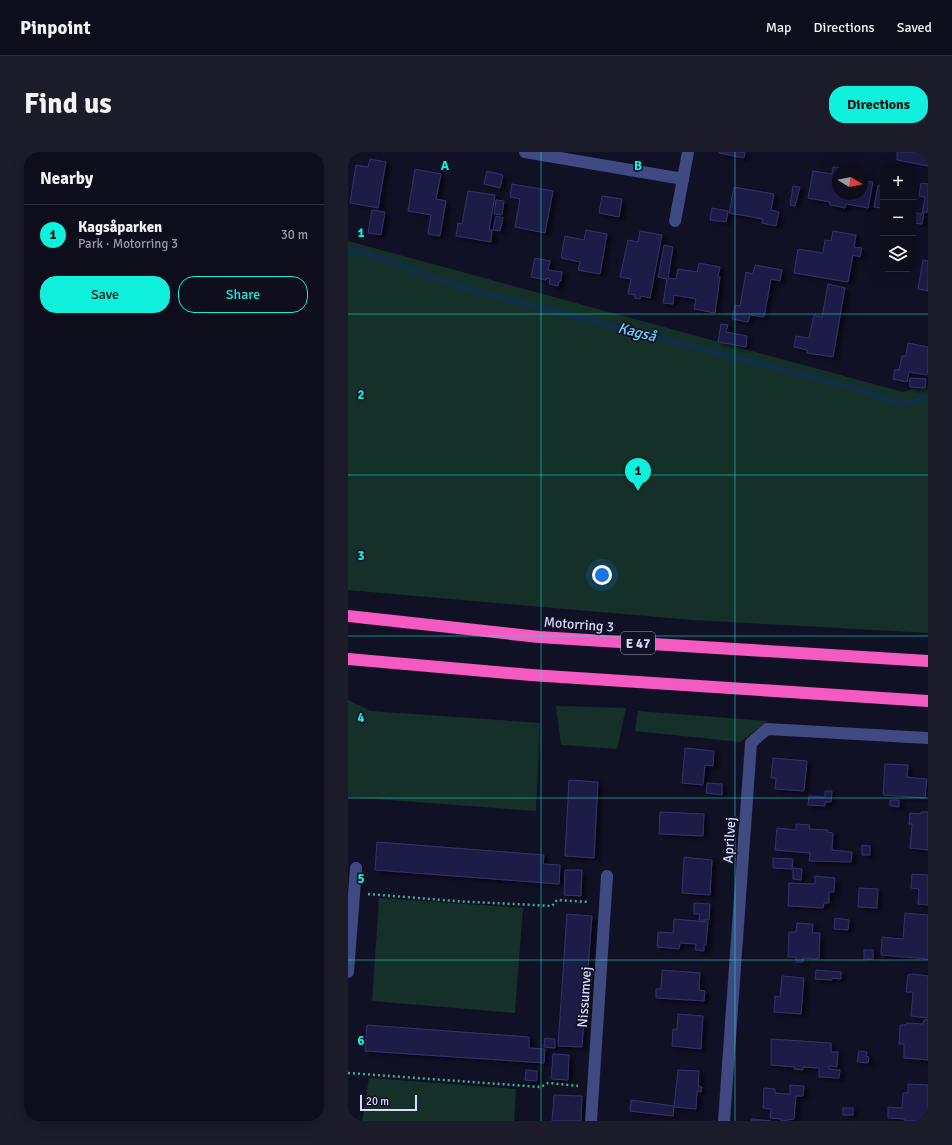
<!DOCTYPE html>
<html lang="en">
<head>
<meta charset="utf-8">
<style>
  body { margin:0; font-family:Signika,sans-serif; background:#1b1b29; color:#f1f3f6 }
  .controls { position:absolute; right:12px; top:12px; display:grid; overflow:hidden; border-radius:8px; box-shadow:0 4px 16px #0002 }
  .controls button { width:36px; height:36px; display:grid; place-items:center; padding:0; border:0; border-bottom:1px solid #2d2d3b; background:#0d0d1c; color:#f1f3f6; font:20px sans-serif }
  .compass { position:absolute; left:484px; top:12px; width:36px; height:36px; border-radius:50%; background:#0d0d1c; box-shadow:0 4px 16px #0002; rotate:100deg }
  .scale { position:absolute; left:12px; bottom:10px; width:57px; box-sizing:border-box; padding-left:4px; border:2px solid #d8dbfd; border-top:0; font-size:11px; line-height:14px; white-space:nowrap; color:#d8dbfd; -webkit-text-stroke:3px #111126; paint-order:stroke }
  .you { position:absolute; left:254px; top:423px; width:14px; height:14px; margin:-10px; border:3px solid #fff; border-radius:50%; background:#1a73e8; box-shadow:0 0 0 6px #1a73e833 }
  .badge { display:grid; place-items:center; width:26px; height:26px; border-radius:50%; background:#10f1dd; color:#111; font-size:13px; font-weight:700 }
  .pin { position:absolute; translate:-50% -33px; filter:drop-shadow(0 1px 2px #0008) }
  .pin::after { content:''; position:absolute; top:21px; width:14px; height:12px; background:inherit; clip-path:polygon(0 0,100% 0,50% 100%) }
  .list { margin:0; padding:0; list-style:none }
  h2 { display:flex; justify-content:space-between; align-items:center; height:52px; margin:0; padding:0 16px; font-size:17px }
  h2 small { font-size:13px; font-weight:400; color:#9a9ca3 }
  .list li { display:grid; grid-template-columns:26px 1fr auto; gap:12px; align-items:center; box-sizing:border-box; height:60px; padding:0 16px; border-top:1px solid #2d2d3b }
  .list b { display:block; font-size:15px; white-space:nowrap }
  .list p { margin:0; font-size:13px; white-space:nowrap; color:#9a9ca3 }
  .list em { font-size:13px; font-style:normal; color:#9a9ca3 }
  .actions { display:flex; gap:8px; padding:12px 16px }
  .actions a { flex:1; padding:9px 0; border:1px solid #10f1dd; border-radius:16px; text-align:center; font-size:14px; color:#10f1dd }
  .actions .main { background:#10f1dd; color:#111 }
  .icon { flex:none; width:22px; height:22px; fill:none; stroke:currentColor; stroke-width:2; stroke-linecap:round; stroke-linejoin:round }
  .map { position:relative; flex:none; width:580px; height:969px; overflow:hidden; border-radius:16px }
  header { display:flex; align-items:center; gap:24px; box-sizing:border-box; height:56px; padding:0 20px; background:#0d0d1c; border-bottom:1px solid #2d2d3b }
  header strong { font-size:19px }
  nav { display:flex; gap:22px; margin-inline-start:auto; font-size:14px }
  .intro { display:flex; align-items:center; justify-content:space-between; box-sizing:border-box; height:96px; padding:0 24px }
  h1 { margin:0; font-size:28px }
  .button { padding:10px 18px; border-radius:16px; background:#10f1dd; color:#111; font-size:14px; font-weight:700 }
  main { display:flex; gap:24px; padding:0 24px }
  aside { flex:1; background:#0d0d1c; border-radius:16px; box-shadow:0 4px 16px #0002 }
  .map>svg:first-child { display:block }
</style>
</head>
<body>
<header>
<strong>Pinpoint</strong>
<nav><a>Map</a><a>Directions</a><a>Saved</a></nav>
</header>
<div class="intro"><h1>Find us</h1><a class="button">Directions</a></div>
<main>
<aside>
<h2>Nearby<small></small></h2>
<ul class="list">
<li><span class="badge">1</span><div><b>Kagsåparken</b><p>Park · Motorring 3</p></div><em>30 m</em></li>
</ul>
<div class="actions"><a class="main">Save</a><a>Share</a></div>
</aside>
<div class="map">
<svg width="580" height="969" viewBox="0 0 580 969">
  <defs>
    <filter id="shadow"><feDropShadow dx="4.5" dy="2.5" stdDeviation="2" flood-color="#0009"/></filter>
  </defs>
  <rect width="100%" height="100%" fill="#111126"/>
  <g fill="#143029">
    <polygon points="0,89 555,240 580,233 580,481 344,468 0,438"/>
    <polygon points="0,548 23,559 192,571 188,659 0,645"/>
    <polygon points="208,554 278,556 269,597 213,593"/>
    <polygon points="290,559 420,569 392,590 287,579"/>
    <polygon points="31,746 175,756 167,861 24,849"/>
    <polygon points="21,926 168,937 166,969 14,969"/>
  </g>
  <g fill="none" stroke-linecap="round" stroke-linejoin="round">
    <polyline stroke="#102e46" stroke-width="5.5" points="0,99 7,98 117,136 509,237 552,252 580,246"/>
  </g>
  <g fill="#1f1e46" stroke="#323170" filter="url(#shadow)">
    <polygon points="371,0 397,0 396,6 371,1"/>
    <polygon points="549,0 580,0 580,14 549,8"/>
    <polygon points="22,7 38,10 30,56 2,51 8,13 20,15"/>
    <polygon points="485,15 496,16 496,18 490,18 490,42 514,42 514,28 525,30 520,56 498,52 497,56 482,53 482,50 460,46 465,19 484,22"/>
    <polygon points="67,17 93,22 88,47 98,49 92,84 80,82 83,63 60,59"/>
    <polygon points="139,19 155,23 152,36 136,32"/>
    <polygon points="573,31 580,32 580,31 580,60 576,60 574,72 565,71 565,60 574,62 577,45 571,44"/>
    <polygon points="164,32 205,39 197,81 167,75 172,47 162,45"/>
    <polygon points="530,33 535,34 533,56 526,55"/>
    <polygon points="445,34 452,35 447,54 442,53"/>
    <polygon points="386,35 426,42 423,58 431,60 428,74 414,71 415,67 381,61"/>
    <polygon points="120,39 147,43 141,78 144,78 143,90 108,84 110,71 114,72"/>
    <polygon points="254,44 274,47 271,65 251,61"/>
    <polygon points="148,48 156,49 154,63 146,62"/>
    <polygon points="364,56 380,59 378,70 362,68"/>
    <polygon points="24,58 37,60 33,83 20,81"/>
    <polygon points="148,64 155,66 152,79 145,78"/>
    <polygon points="238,78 259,82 252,122 230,118 232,110 213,106 217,84 236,88"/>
    <polygon points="292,79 314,83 302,146 293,144 292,147 287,146 287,143 280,142 283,127 272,125 280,88 290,90"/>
    <polygon points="485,79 508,83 506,95 514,96 512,105 505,103 500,130 446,121 450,97 475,101 477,88 483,89"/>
    <polygon points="316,93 325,95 320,126 328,127 330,117 349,120 351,111 372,115 370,124 372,125 367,161 346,157 348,147 326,143 325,152 315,151 319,127 310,125"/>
    <polygon points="187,106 202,109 200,118 214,120 213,129 211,129 210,134 201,132 202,127 199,126 198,128 183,125"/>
    <polygon points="575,108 580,109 580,139 570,137"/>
    <polygon points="407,113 434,118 432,129 423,127 416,165 402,163 400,170 384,167 387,153 392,154 398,120 405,122"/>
    <polygon points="480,132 497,136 485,205 459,201 459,198 446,195 448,184 461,186 466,163 474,165"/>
    <polygon points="373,172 380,173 378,180 399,184 398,195 370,190"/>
    <polygon points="560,191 580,195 580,214 579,223 561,220 559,230 545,227 547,217 551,218 554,204 558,204"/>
    <polygon points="562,226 578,227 577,236 562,235"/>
    <polygon points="337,596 366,599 365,614 357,613 355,633 334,631"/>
    <polygon points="425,606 459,609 456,639 427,637 428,626 423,626"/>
    <polygon points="537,612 560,613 559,625 579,627 577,646 535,643"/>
    <polygon points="221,628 250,630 246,706 217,704"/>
    <polygon points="359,631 374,632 374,643 358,641"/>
    <polygon points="477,639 484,639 483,650 477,650 477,654 460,653 461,644 477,645"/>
    <polygon points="542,648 551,648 551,655 542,654"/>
    <polygon points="312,660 356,662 355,684 311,682"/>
    <polygon points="573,660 580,660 580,698 562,696 564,672 561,672 562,661 573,662"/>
    <polygon points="448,672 462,673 461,677 480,678 479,680 485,681 484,698 504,700 503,710 461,709 462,701 427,698 429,676 448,678"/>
    <polygon points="29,690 196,703 195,712 212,713 211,732 27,718"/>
    <polygon points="514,693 522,694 522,703 514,703"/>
    <polygon points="336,705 364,708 362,743 334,741"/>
    <polygon points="425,706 445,707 444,717 425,716"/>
    <polygon points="445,716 454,717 453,728 445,727"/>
    <polygon points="217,718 234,718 233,744 216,743"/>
    <polygon points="564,722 580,723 580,753 570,752 571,737 563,736"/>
    <polygon points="467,724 487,726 486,740 481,740 481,751 476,751 475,756 440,754 441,731 467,732"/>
    <polygon points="511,736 530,737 529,756 510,755"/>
    <polygon points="346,751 362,752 361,768 351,768 352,762 346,762"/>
    <polygon points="557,761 580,763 580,807 533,803 534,785 555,787"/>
    <polygon points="219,762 244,764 234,895 210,894"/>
    <polygon points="487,766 501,768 500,778 486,777"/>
    <polygon points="326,767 360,770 358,793 356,793 356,799 347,798 348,792 332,791 331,797 309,795 310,780 325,781"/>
    <polygon points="449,771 465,772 464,781 472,781 471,807 455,806 455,810 448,810 448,805 440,805 441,780 448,780"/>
    <rect x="516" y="798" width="9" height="9"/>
    <polygon points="314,818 352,821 351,838 357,839 356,849 308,846 308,837 313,837"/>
    <polygon points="468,818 493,820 493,827 484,826 484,828 467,827"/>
    <polygon points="566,822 580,824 580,866 563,864 565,840 558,840 560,823"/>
    <polygon points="434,824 456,826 453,862 426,860 427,844 432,845"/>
    <polygon points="330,862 355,864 353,897 324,894 325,877 329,878"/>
    <polygon points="576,868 580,868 580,908 556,906 556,892 551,892 552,873 558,873 559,871 575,872"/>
    <polygon points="19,873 181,885 181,896 197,897 196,911 17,899"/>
    <polygon points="197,886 207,887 207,896 196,895"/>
    <polygon points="423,887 483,891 483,900 490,900 489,915 481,914 481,917 492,918 491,926 471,925 471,916 455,915 455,918 446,917 447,915 423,913"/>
    <polygon points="511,899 519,900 518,904 521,905 520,911 509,910"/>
    <polygon points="205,902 221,903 220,928 203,927"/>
    <polygon points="178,918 189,919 189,929 177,928"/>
    <polygon points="330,918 351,919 350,934 354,935 353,940 349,939 348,957 326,955"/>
    <polygon points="560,932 580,933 580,969 557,969 557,967 540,966 540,955 554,956 555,941 560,941"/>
    <polygon points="442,933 456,934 455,944 448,944 446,967 433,969 433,967 422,966 423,957 415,956 416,936 427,937 427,941 442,942"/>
    <polygon points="206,943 234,944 233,969 204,969"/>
    <polygon points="283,948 326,954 325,964 282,959"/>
    <rect x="495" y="956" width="10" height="7"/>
    <polygon points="404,967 423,969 403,969"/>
  </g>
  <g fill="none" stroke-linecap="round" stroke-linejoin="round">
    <g stroke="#37b293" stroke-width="2.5" stroke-dasharray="2 3" stroke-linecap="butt">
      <polyline points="20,742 107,749 204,754 209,748 241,750"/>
      <polyline points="0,921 193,935 200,931 230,934"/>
    </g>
    <g stroke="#3f4982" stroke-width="12">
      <polyline points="177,0 335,27 340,0"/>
      <polyline points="327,69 335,27"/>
      <polyline points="0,820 8,716"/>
      <polyline points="243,969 259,724"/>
      <polyline points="376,969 403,591 419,577 580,586"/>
    </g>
    <g stroke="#f55ac2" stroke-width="12">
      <polyline points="0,464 191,485 580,509"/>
      <polyline points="0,507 183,523 580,549"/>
    </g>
  </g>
  <path fill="none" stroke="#10f1dd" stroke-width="1" stroke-opacity="0.55" d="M 193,0 L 193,969M 387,0 L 387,969M 0,162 L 580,162M 0,323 L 580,323M 0,484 L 580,484M 0,646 L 580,646M 0,808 L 580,808"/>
  <g text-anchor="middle" stroke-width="3.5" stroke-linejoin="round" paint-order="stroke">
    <rect fill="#111126" stroke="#9c9ebc" stroke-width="1" x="273" y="480" width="34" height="22" rx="3"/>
    <g font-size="13" font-weight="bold" fill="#d8dbfd">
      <text x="290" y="496">E 47</text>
    </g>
    <g font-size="14" fill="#d8dbfd" stroke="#111126">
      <text transform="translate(231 472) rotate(4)" y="5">Motorring 3</text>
      <text transform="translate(381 688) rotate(-86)" y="5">Aprilvej</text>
      <text transform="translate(236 845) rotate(-86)" y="5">Nissumvej</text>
    </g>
    <g font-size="15" font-style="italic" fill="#6cd0f6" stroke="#111126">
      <text transform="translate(289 180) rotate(14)" y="5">Kagså</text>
    </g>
  </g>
  <g font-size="13" text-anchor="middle" font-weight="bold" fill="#10f1dd" stroke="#111126" stroke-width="3.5" stroke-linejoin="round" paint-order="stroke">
    <text x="97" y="18">A</text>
    <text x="290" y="18">B</text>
    <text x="13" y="85">1</text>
    <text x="13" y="247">2</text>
    <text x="13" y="408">3</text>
    <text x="13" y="570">4</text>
    <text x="13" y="731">5</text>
    <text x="13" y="893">6</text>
  </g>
</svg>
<div class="controls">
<button>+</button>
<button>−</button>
<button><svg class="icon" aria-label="layers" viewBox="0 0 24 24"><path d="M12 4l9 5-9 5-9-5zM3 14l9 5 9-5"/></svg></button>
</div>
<svg class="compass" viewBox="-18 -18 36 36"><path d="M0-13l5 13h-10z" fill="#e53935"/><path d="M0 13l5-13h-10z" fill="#9a9ca3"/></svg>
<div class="scale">20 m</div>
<div class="you"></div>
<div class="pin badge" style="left:290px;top:339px">1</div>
</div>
</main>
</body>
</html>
